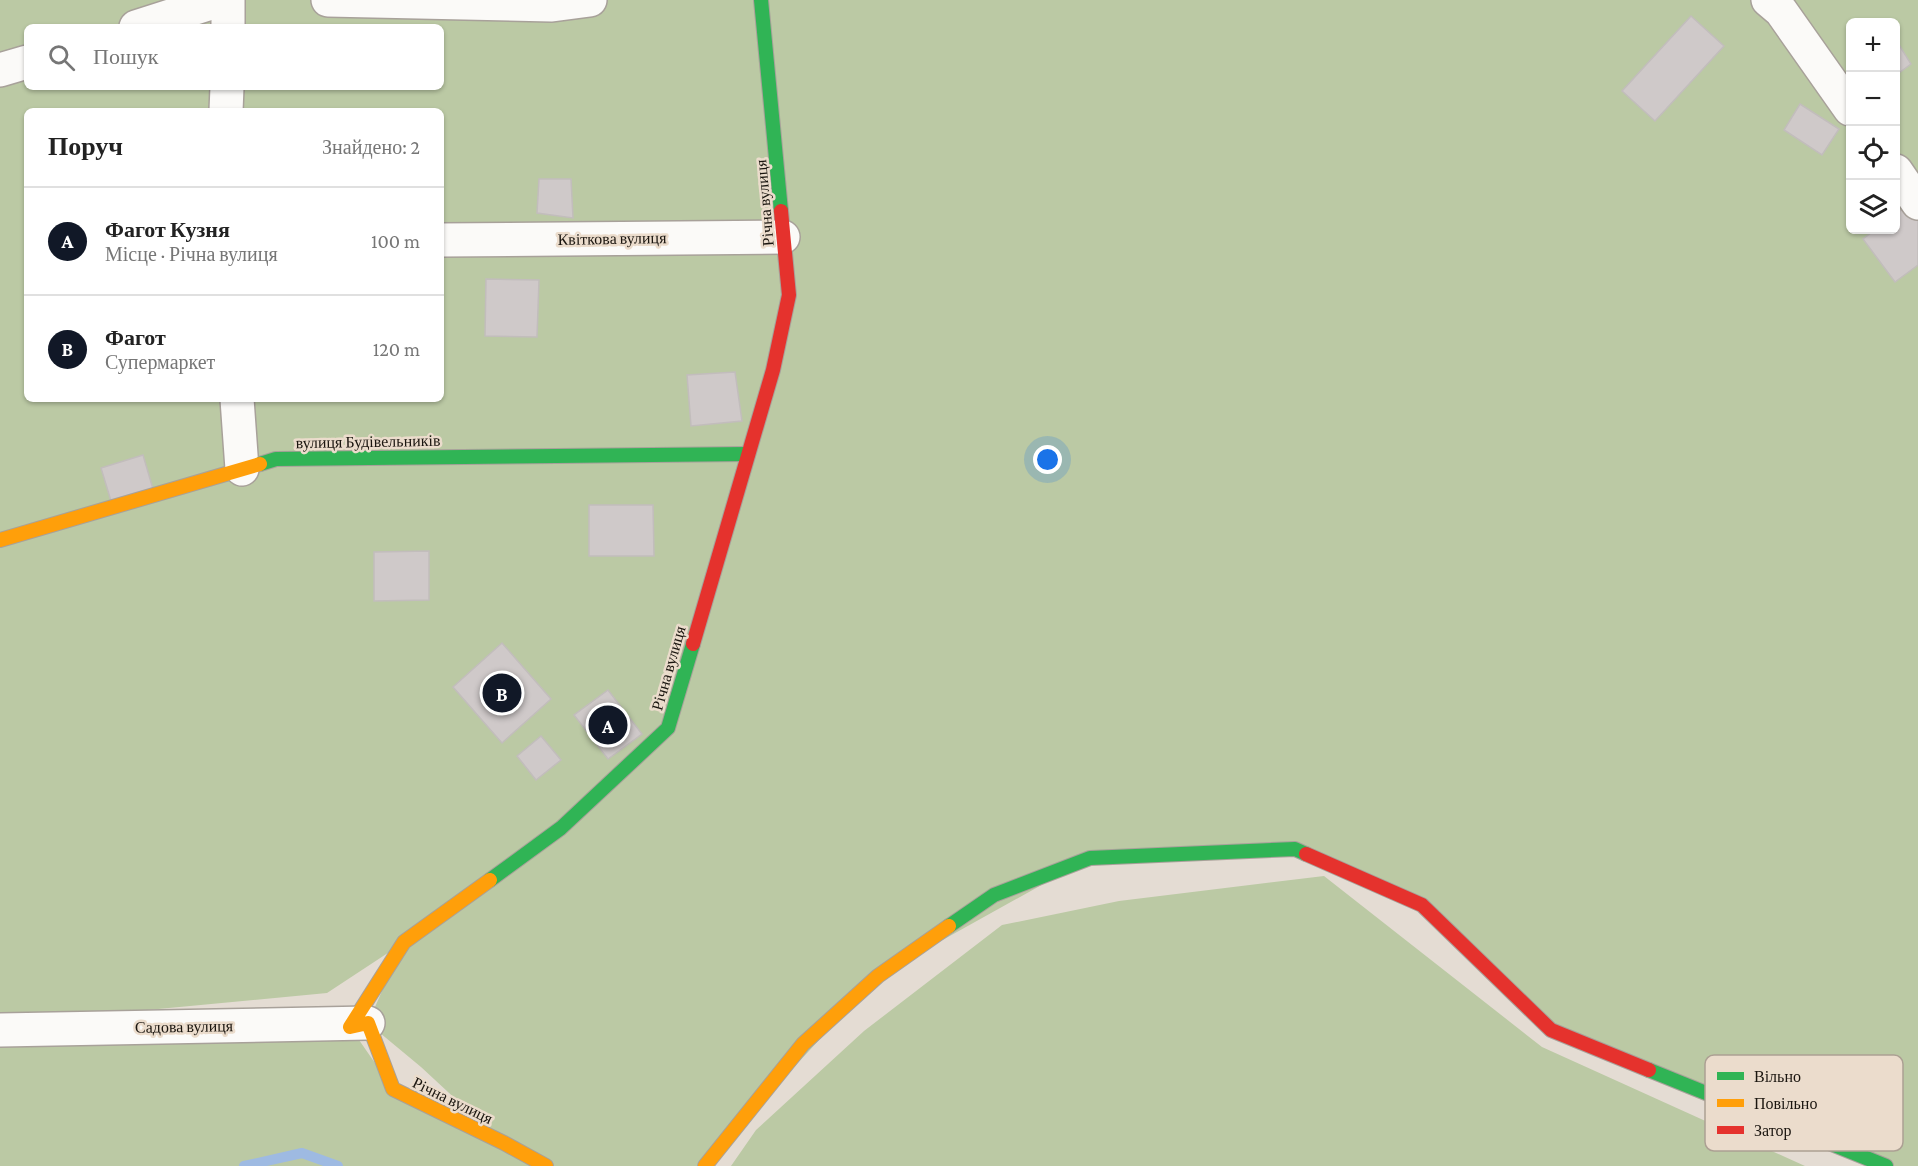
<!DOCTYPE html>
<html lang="uk">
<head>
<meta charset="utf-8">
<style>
  body { margin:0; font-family:"Crimson Pro",serif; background:#f6f6f6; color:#222 }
  .controls { position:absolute; right:18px; top:18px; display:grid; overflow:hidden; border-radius:9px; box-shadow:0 2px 4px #0004 }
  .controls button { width:54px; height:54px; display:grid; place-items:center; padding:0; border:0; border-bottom:2px solid #e0e0e0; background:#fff; color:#222; font:30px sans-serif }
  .you { position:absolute; left:1048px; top:460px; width:21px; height:21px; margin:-15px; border:4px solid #fff; border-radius:50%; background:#1a73e8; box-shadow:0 0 0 9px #1a73e833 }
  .badge { display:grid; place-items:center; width:39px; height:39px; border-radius:50%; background:#111827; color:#fff; font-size:20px; font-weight:700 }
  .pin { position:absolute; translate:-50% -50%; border:3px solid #fff; box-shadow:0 2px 6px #0006 }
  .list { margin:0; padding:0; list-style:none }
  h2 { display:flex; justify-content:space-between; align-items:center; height:78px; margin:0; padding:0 24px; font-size:26px }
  h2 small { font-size:20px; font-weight:400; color:#767676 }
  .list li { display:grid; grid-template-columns:39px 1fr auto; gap:18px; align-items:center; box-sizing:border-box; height:108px; padding:0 24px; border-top:2px solid #e0e0e0 }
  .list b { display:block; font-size:22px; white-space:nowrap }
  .list p { margin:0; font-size:20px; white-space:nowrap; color:#767676 }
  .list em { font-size:20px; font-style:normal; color:#767676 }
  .icon { flex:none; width:33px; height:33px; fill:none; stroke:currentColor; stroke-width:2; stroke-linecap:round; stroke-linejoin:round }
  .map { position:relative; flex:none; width:1918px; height:1166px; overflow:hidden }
  .search { position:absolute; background:#fff; box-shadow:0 2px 4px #0004; left:24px; top:24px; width:420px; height:66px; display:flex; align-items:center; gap:15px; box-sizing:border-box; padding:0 21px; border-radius:9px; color:#767676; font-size:22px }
  .panel { position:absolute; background:#fff; box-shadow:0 2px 4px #0004; left:24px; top:108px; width:420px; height:294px; border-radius:9px }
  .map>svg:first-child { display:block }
</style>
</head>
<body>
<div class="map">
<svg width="1918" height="1166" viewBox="0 0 1918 1166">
  <rect width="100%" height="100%" fill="#e4dcd3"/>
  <g fill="#bbc9a4" fill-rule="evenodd">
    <path d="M 0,0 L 1918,0 L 1918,1166 L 1885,1166 L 1551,1030 L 1422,905 L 1295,849 L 1090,858 L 878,976 L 703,1166 L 0,1166 L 0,1033 L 350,1027 L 393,1089 L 502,1142 L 421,1067 L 368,1023 L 403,943 L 327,993 L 0,1024 ZM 1850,22 L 1896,22 L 1896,230 L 1850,230 ZM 27,27 L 441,27 L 441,87 L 27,87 ZM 27,111 L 441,111 L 441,399 L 27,399 Z"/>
    <polygon points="1324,876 1542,1047 1805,1166 731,1166 756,1130 864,1031 1002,925 1119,901"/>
  </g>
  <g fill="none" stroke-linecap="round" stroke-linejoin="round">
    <polyline stroke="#9ebae2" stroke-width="10" points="244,1166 302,1153 338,1166"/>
  </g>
  <g fill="#cfc9c9" stroke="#c2bdbc" stroke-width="1.5">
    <polygon points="1691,16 1724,46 1655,121 1622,91"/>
    <polygon points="1896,40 1911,64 1896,75"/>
    <polygon points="1800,104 1839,129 1822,155 1784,130"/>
    <polygon points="539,179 571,179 573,218 537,213"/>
    <polygon points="1910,203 1918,214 1918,265 1895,282 1863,239 1875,230 1896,230 1896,214"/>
    <polygon points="486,279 539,280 537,337 485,336"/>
    <polygon points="735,372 742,421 691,426 687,375"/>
    <polygon points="143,455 153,489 111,501 101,468"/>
    <polygon points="589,505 653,505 654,556 589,556"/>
    <polygon points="429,551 429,600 374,601 374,552"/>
    <polygon points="502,643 551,699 502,743 453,687"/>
    <polygon points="608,690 642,734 608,759 574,715"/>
    <polygon points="541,736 561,760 536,780 517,756"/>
  </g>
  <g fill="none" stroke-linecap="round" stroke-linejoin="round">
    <g stroke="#a8a19a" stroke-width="36">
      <g id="street">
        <polyline points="328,0 552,5 590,0"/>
        <polyline points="1768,0 1781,11 1850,109"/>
        <polyline points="136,27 220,0"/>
        <polyline points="228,27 228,0"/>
        <polyline points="0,70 27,62"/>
        <polyline points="226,111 227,87"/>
        <polyline points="1896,171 1918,203"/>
        <polyline points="441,240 783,237"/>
        <polyline points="237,399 242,469"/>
        <polyline points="0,1030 368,1023"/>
      </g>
    </g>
    <g stroke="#a8a19a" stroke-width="16">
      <g id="fast">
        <polyline points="761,0 781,211"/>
        <polyline points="260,464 276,459 748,454"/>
        <polyline points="490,880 561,828 668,728 693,644"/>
        <polyline points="949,926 994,895 1090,858 1295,849 1306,854"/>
        <polyline points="1649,1070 1886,1166"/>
      </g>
    </g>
    <g stroke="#a8a19a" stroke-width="16">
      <g id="slow">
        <polyline points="0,540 260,464"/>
        <polyline points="490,880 404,942 350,1027 368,1023 393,1089 504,1143 546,1166"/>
        <polyline points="705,1166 803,1044 878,976 949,926"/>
      </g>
    </g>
    <g stroke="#a8a19a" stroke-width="16">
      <g id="jam">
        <polyline points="693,644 773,370 789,295 781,211"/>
        <polyline points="1306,854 1422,905 1551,1030 1649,1070"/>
      </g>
    </g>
    <use href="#street" stroke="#fbfaf8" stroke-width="33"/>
    <use href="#fast" stroke="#30b455" stroke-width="14"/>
    <use href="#slow" stroke="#ff9f0a" stroke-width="14"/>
    <use href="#jam" stroke="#e5322d" stroke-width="14"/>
  </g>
  <g text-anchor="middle" stroke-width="5" stroke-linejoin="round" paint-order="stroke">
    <g font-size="16" fill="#1a150f" stroke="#ebdccc">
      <text transform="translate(764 203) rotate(-95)" y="6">Річна вулиця</text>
      <text transform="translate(612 238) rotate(-1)" y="6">Квіткова вулиця</text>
      <text transform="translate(368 441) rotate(-1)" y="6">вулиця Будівельників</text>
      <text transform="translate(668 668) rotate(-74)" y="6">Річна вулиця</text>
      <text transform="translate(184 1026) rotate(-1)" y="6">Садова вулиця</text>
      <text transform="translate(453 1100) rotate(26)" y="6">Річна вулиця</text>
    </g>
  </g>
  <rect x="1705" y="1055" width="198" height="96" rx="9" fill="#ebdccc" stroke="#aca093" stroke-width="1.5"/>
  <rect x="1717" y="1072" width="27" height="8" fill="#30b455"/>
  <rect x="1717" y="1099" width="27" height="8" fill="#ff9f0a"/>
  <rect x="1717" y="1126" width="27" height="8" fill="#e5322d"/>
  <g font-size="16" fill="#1a150f">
    <text x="1754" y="1082">Вільно</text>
    <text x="1754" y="1109">Повільно</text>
    <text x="1754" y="1136">Затор</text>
  </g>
</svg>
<div class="controls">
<button>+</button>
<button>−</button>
<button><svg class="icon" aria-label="locate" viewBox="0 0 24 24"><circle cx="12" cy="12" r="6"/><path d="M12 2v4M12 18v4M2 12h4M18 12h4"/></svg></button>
<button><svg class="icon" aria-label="layers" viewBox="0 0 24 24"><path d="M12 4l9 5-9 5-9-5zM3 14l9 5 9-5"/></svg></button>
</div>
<div class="you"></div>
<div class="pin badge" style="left:608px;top:725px">A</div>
<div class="pin badge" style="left:502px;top:693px">B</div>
<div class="search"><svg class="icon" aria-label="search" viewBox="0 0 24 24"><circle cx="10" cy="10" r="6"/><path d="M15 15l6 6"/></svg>Пошук</div>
<section class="panel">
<h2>Поруч<small>Знайдено: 2</small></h2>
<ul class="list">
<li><span class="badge">A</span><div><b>Фагот Кузня</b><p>Місце · Річна вулиця</p></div><em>100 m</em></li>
<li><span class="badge">B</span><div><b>Фагот</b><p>Супермаркет</p></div><em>120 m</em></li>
</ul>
</section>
</div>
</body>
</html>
